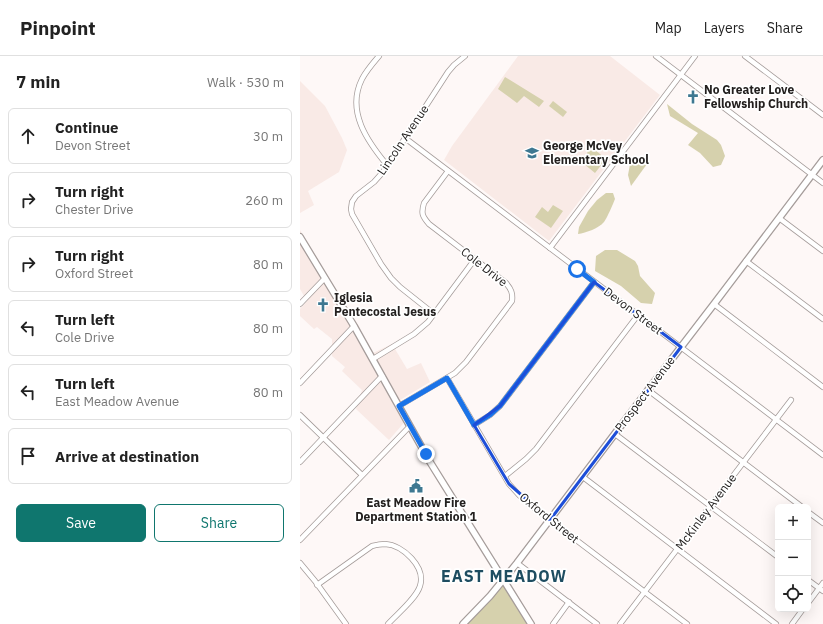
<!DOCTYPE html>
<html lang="en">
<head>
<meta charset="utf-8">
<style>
  body { margin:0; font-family:"IBM Plex Sans",sans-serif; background:#f2f2f2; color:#222 }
  .controls { position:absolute; right:12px; bottom:12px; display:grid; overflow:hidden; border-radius:6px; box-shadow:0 4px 16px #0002 }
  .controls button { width:36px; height:36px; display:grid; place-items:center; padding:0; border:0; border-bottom:1px solid #e0e0e0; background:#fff; color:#222; font:20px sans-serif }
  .stop { position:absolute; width:12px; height:12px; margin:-9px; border:3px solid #1a73e8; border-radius:50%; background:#fff }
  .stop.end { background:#1a73e8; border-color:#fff; box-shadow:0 1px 4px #0008 }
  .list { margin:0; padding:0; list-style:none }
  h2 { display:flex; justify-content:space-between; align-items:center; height:52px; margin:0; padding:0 16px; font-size:17px }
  h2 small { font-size:13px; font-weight:400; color:#767676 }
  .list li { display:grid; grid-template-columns:26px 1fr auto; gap:12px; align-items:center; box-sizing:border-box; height:56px; margin:0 8px 8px; padding:0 8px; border:1px solid #e0e0e0; border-radius:6px }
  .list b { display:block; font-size:15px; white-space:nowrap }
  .list p { margin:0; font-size:13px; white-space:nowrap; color:#767676 }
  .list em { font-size:13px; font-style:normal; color:#767676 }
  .actions { display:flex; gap:8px; padding:12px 16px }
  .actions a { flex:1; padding:9px 0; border:1px solid #0f766e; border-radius:6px; text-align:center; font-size:14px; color:#0f766e }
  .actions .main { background:#0f766e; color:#fff }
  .icon { flex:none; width:22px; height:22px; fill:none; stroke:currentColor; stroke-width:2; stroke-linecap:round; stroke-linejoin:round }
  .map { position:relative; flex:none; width:523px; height:568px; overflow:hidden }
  header { display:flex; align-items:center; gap:24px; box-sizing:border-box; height:56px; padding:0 20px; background:#fff; border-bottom:1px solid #e0e0e0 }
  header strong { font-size:19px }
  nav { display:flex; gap:22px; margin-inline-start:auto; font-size:14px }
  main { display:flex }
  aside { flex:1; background:#fff }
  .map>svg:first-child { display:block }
</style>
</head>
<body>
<header>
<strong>Pinpoint</strong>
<nav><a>Map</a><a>Layers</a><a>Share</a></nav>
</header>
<main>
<aside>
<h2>7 min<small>Walk · 530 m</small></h2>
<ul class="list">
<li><svg class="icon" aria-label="ahead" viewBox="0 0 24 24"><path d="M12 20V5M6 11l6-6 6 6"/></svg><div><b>Continue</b><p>Devon Street</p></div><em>30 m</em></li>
<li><svg class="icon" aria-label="right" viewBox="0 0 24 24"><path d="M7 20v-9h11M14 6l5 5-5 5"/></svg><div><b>Turn right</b><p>Chester Drive</p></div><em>260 m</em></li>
<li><svg class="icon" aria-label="right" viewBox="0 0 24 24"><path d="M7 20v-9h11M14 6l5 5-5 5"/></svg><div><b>Turn right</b><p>Oxford Street</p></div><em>80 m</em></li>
<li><svg class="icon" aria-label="left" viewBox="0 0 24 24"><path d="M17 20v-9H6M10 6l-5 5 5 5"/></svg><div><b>Turn left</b><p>Cole Drive</p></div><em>80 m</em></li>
<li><svg class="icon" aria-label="left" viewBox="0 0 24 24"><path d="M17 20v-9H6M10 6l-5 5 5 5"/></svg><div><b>Turn left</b><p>East Meadow Avenue</p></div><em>80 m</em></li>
<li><svg class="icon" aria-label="arrive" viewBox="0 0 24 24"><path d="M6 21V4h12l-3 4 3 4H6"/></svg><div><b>Arrive at destination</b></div></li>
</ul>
<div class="actions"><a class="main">Save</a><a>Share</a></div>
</aside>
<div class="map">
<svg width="523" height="568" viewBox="0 0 523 568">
  <rect width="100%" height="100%" fill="#fef8f7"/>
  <g fill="#f9eae6">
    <polygon points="218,0 310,0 360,39 249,185 144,104 152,90"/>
    <polygon points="0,25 25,50 42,82 47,94 39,116 8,135 14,149 0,157"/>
    <polygon points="0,174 73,297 92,288 107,313 121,307 130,326 100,344 108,362 89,384 56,353 62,334 42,315 45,311 32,300 32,283 17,271 14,273 0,260 0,253 7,245 0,233"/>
  </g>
  <g fill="#d6d1ad">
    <polygon points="205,21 244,45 239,51 224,40 217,47 198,33"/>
    <polygon points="253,45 267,56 263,61 249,50"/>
    <polygon points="367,48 392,68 417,84 421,89 425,100 421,109 413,111 400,97 388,89 398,77 370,60"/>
    <polygon points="288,88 306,103 295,117 284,108 287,101"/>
    <polygon points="341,102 347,108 331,130 328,119 331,103"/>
    <path d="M 306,137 L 313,137 L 315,143 C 313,148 307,162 304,166 C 299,172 286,177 278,178 L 279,171 L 288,155 L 297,144 Z"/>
    <polygon points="253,149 263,155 251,172 235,161 242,151 248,156"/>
    <polygon points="305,194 317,194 335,205 338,210 340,220 355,237 352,248 341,247 321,230 295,215 296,200"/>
    <polygon points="204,525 231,568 163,568"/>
  </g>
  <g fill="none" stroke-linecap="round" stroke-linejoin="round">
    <g stroke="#a59c9a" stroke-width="6">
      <g id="minor">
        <path d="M 79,0 C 73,7 66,15 62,23 C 46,55 67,85 87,109"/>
        <polyline points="356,0 523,127"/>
        <polyline points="445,0 523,59"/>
        <polyline points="105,82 523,399"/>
        <polyline points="479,162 523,195"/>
        <polyline points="250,192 395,0"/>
        <polyline points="446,205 523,263"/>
        <polyline points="0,248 25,222"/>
        <polyline points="414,248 523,331"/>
        <polyline points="134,258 100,231 91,222 81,208 52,158 51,153 52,146 56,140 74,126 83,116 148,16 154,9 165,0"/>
        <polyline points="73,303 114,278 128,266 175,203"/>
        <polyline points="147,322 209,428 219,439 230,449 387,568"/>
        <polyline points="0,327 54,270"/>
        <polyline points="348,334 502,451"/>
        <path d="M 99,350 L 155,317 L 166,306 L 212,245 C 213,237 211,233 206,227 L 129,168 C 122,160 121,157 124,147 L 148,115"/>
        <polyline points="0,359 62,419"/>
        <polyline points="174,369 190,359 200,350 294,226"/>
        <polyline points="315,378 478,501"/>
        <polyline points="0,406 82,320"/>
        <polyline points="205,420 226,403 236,393 338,259"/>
        <polyline points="283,421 476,568"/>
        <polyline points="508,456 523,467"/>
        <polyline points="0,484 110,370"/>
        <polyline points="0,507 15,525 46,568"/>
        <polyline points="217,507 297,568"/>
        <polyline points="508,524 523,535"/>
        <path d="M 17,529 L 72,490 C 76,489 80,488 85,488 C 103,489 126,511 120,530 C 116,543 97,558 88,568"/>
        <polyline points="508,547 523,527"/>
        <polyline points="253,568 269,546"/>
        <polyline points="320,568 491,344"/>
        <polyline points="492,568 503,553"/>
      </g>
    </g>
    <g stroke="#a59c9a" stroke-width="8">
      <g id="tertiary">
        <polyline points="0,181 54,270 130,406 231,568"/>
        <polyline points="163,568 190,540 217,507 348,334 414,248 523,104"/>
      </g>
    </g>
    <use href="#minor" stroke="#fff" stroke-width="4.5"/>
    <use href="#tertiary" stroke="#fff" stroke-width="5.5"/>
  </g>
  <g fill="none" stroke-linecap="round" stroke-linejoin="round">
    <polyline stroke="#1a73e8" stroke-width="5" points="126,398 99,350 147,322 174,369 190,359 200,350 294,226 277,213"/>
  </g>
  <path fill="none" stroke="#1d4ed8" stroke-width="3" stroke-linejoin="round" d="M 294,226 L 381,291 L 250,464 L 209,428 L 174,369 L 200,350 Z"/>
  <defs>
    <g id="church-bare" transform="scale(1.08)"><path d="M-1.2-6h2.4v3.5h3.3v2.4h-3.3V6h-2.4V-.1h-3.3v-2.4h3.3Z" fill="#3e7891" stroke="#fff" stroke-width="2.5" paint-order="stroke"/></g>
    <g id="school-bare" transform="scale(1.08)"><path d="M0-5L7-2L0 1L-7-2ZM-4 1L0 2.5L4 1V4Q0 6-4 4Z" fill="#3e7891" stroke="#fff" stroke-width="2.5" paint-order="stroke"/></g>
    <g id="civic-bare" transform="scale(1.08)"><path d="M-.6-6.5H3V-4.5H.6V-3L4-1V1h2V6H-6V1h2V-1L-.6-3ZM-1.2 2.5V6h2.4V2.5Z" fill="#3e7891" stroke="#fff" stroke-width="2.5" paint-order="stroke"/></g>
  </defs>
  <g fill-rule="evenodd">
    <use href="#church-bare" x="393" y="41"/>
    <use href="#school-bare" x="232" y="97"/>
    <use href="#church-bare" x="23" y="249"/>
    <use href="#civic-bare" x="116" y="430"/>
  </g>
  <g text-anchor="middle" stroke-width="3.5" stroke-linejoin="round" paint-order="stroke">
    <g font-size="12" font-weight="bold" fill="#23201f" stroke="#fff" text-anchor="start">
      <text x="404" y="38">No Greater Love<tspan x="404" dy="14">Fellowship Church</tspan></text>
      <text x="243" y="94">George McVey<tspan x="243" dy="14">Elementary School</tspan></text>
      <text x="34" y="246">Iglesia<tspan x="34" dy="14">Pentecostal Jesus</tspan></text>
      <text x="116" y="451" text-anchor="middle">East Meadow Fire<tspan x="116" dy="14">Department Station 1</tspan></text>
    </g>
    <g font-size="12" fill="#23201f" stroke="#fff">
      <text transform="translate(103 84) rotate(-56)" y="4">Lincoln Avenue</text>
      <text transform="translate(184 211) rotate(38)" y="4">Cole Drive</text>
      <text transform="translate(333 255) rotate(37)" y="4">Devon Street</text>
      <text transform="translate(345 338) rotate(-53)" y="4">Prospect Avenue</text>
      <text transform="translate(406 456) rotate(-53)" y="4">McKinley Avenue</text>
      <text transform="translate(249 462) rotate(39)" y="4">Oxford Street</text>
    </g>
    <g font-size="16" font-weight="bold" letter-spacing="1" fill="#1e4d61" stroke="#fff">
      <text x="204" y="526">EAST MEADOW</text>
    </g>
  </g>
</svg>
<div class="controls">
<button>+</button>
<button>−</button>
<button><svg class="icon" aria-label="locate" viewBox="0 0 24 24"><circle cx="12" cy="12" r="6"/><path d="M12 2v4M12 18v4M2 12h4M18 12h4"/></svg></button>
</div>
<div class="stop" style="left:277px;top:213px"></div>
<div class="stop end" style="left:126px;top:398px"></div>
</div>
</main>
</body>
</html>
